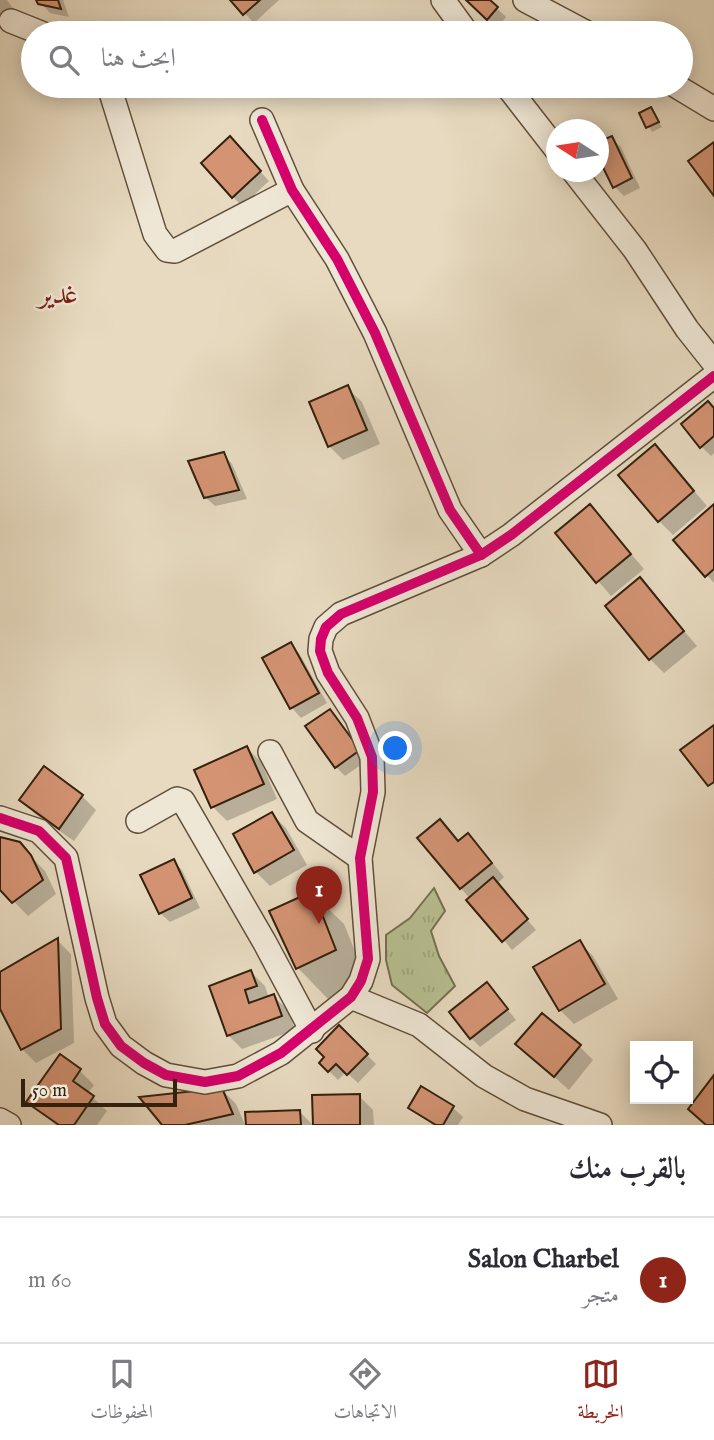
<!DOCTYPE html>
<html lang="ar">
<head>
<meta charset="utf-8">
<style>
  body { margin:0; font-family:"IM FELL English",Amiri,serif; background:#f2f2f3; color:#2b2b33; direction:rtl }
  .controls { position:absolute; right:21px; bottom:21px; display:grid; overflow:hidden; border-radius:0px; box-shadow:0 4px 18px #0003 }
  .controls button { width:63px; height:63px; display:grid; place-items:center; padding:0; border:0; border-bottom:2px solid #e1e1e2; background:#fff; color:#2b2b33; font:35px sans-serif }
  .compass { position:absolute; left:546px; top:119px; width:63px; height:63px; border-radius:50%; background:#fff; box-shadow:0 4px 18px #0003; rotate:282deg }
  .scale { position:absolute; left:21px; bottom:18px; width:156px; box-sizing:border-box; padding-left:7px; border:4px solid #34210e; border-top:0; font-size:19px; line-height:24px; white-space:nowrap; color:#34210e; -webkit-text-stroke:5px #efe7d6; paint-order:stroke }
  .you { position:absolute; left:396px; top:749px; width:24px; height:24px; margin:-18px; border:5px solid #fff; border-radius:50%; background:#1a73e8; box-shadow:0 0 0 10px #1a73e833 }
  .badge { display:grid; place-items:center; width:46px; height:46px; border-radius:50%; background:#8f2418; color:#fff; font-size:23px; font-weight:700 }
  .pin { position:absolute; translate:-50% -58px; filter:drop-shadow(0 2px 4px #0008) }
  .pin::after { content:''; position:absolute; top:37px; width:24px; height:21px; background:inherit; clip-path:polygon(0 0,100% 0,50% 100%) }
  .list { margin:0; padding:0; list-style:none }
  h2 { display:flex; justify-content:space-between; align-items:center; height:91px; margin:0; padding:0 28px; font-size:30px }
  h2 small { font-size:23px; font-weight:400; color:#7c7c81 }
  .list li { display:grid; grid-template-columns:46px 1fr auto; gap:21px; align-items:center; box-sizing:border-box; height:126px; padding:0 28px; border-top:2px solid #e1e1e2 }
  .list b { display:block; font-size:26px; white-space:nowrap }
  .list p { margin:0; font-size:23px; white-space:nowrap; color:#7c7c81 }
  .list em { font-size:23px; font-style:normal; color:#7c7c81 }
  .icon { flex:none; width:38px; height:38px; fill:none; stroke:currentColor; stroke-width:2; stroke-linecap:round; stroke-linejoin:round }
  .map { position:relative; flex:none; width:714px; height:1125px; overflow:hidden; direction:ltr }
  .search { position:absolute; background:#fff; box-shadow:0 4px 18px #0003; left:21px; right:21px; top:21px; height:77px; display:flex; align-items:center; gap:18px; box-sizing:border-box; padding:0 24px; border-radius:38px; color:#7c7c81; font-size:26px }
  .sheet { height:217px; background:#fff }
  nav { display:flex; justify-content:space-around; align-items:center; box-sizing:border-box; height:98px; border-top:2px solid #e1e1e2; background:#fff; font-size:19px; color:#7c7c81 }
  nav a { display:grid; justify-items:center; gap:4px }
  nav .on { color:#8f2418 }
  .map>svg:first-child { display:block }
</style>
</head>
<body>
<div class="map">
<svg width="714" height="1125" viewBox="0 0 714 1125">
  <defs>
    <pattern id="grass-tufts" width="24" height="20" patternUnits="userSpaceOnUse" patternTransform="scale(1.75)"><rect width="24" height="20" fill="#b7bf91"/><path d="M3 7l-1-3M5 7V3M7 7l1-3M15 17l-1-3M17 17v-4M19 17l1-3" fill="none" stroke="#9ea47c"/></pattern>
  </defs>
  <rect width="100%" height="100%" fill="#e7dac0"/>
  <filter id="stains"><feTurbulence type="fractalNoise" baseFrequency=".00286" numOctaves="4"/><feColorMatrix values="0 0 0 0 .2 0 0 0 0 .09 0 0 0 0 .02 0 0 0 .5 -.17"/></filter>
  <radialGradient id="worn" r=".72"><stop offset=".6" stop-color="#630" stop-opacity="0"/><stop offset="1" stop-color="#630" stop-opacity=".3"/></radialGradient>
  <polygon fill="url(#grass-tufts)" stroke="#767050" stroke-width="2" points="434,888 445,911 431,931 439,956 455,986 427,1013 392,985 386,960 386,935 410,918"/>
  <g fill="#0003">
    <polygon points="0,0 7,0 15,11 0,21"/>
    <polygon points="38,0 63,0 69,17 50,13"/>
    <polygon points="232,0 279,0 254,23"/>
    <polygon points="468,0 488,0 506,17 497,28"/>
    <polygon points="651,110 662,127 652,132 641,114"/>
    <polygon points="611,138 621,147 640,188 624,196 615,187"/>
    <polygon points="239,148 269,181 242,206 233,197"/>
    <polygon points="347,388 362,402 380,444 343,460 329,446"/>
    <polygon points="714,410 714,453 711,456 701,446"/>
    <polygon points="655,446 707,506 673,535 659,521"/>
    <polygon points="223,454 232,464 247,499 215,506 205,497"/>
    <polygon points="590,506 644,569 611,596 557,533"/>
    <polygon points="714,507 714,583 676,540"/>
    <polygon points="640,580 697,646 664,673 650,659"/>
    <polygon points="290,644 299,653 327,703 301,718 292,708 264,659"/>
    <polygon points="330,711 368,760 345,776 336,767"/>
    <polygon points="247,748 261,762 277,799 227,821 213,807"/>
    <polygon points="44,769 82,796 96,810 74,841 35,814 21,800"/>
    <polygon points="272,814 286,828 307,865 270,886 256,872"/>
    <polygon points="440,821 460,842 468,836 482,850 504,877 497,884 536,930 512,950 461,888"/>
    <polygon points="0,839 19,844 45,871 56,894 28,916 0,887"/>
    <polygon points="173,861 182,870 200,908 170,922 160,913"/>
    <polygon points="312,893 344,924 367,981 329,1000 298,968"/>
    <polygon points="57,940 71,954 74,1043 36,1063 22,1049 0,1005 0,974"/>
    <polygon points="579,942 593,956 618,999 574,1024 560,1010"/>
    <polygon points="251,972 265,986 269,998 273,996 288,1010 295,1030 242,1049 228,1035"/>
    <polygon points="487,984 516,1020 480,1047 471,1038"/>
    <polygon points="339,1027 376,1064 358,1083 346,1072 338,1080 321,1063"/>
    <polygon points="517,1044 579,1046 593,1060 569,1090"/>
    <polygon points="60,1056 80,1071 94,1085 88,1093 107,1111 97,1125 56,1125 29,1101"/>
    <polygon points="422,1088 453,1108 463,1117 458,1125 433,1125 410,1108"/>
    <polygon points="222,1090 236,1104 245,1125 164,1125"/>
    <polygon points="359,1096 373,1110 374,1125 315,1125"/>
    <polygon points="300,1112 313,1125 247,1125"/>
  </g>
  <g fill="#d49474" stroke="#34210e" stroke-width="2">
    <polygon points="36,0 58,0 61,9 38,4"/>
    <polygon points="230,0 260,0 243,15"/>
    <polygon points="466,0 490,0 498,7 487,20"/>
    <polygon points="651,107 659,122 646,128 639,113"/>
    <polygon points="230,136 261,171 232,198 201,163"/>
    <polygon points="612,136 632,178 613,188 598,157 598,142"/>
    <polygon points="714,142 714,196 688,161"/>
    <polygon points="348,385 367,430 328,447 309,402"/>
    <polygon points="708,401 714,408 714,436 700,448 681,424"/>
    <polygon points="655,444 694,491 658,522 618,475"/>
    <polygon points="224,452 239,490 204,498 188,461"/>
    <polygon points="590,504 631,554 596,583 555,533"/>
    <polygon points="714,504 714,569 705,577 673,540"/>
    <polygon points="640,577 684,631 649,660 605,606"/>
    <polygon points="291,642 319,693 290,709 262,658"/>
    <polygon points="330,709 360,750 335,768 305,726"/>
    <polygon points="714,725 714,782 708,786 680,750"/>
    <polygon points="247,746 264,784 211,808 194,770"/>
    <polygon points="44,766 83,795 59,829 19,800"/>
    <polygon points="272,812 294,850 254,873 233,834"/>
    <polygon points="440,819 458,841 468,833 492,863 460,889 417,838"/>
    <polygon points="0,837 20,842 31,855 43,880 12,903 0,890"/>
    <polygon points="174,859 192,898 159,914 140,875"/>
    <polygon points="493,877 528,919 502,942 466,900"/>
    <polygon points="313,891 336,950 296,969 269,911"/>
    <polygon points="58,938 61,1029 21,1050 0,1009 0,972"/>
    <polygon points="580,940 605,984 559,1011 533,967"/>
    <polygon points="251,970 257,986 245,990 249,1003 274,994 282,1016 227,1036 209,986"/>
    <polygon points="487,982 508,1009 470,1039 449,1012"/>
    <polygon points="542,1013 581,1045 554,1077 515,1044"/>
    <polygon points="339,1025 368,1054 347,1075 336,1064 328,1072 319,1063 324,1057 316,1049"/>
    <polygon points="60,1054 81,1069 73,1081 94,1096 74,1125 59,1125 26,1102"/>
    <polygon points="714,1075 714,1125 706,1125 688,1109"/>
    <polygon points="421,1086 454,1106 443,1125 436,1125 408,1108"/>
    <polygon points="222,1088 233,1114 185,1125 162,1125 139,1097"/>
    <polygon points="360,1094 360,1125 313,1125 312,1095"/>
    <polygon points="300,1110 301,1125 246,1125 245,1112"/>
  </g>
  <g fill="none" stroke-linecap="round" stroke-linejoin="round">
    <g stroke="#614f3a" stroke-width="26">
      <g id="minor">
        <polyline points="443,0 467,33"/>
        <polyline points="525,0 587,33"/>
        <polyline points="11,21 41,33"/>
        <polyline points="109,86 155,234 167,250 175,251 292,190"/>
        <polyline points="507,86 556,149"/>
        <polyline points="676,86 714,109"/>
        <polyline points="262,120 292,190 337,259 375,333 450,510 481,555"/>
        <polyline points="574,172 635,250 687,329 714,363"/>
        <polyline points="270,752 307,821 360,858"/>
        <polyline points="0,818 39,831 66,858 97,998 105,1024 121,1046 144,1063 166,1075 205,1082 238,1076 281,1053 351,997 361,981 368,959 360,858 373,792 372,757 357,718 328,673 320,651 321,639 326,627 341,614 481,555 511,535 714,376"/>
        <polyline points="138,821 177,799 183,801 265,943 312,1031"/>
        <polyline points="351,997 419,1025 484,1076 525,1099 600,1125"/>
        <polyline points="0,1120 9,1125"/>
      </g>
    </g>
    <use href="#minor" stroke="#efe7d6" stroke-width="23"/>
    <g stroke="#efe7d6" stroke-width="15">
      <g id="cycleway">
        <polyline points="262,120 292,190 337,259 375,333 450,510 481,555"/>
        <polyline points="0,818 39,831 66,858 97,998 105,1024 121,1046 144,1063 166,1075 205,1082 238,1076 281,1053 351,997 361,981 368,959 360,858 373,792 372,757 357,718 328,673 320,651 321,639 326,627 341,614 481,555 511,535 714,376"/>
      </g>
    </g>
    <use href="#cycleway" stroke="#d6006c" stroke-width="10"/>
  </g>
  <g text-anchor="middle" stroke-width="5" stroke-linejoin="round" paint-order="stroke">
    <g font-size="30" fill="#7a1f14" stroke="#efe7d6">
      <text x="58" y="303">غدير</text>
    </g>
  </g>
  <rect width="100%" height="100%" filter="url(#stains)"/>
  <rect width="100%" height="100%" fill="url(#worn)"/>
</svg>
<div class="controls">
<button><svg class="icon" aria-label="locate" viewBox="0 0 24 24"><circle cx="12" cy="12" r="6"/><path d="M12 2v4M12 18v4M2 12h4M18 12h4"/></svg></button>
</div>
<svg class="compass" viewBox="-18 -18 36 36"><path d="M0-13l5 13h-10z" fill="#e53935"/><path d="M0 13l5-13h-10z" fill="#7c7c81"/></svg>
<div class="scale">50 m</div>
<div class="you"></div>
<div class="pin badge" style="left:319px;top:924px">1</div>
<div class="search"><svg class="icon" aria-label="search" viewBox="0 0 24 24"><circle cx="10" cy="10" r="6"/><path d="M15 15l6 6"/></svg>ابحث هنا</div>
</div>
<section class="sheet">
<h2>بالقرب منك<small></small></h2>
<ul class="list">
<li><span class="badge">1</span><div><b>Salon Charbel</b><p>متجر</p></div><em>60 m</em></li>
</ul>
</section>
<nav>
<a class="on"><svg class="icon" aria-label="map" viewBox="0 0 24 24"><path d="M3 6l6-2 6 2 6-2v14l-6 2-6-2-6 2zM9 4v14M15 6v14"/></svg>الخريطة</a>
<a><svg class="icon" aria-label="directions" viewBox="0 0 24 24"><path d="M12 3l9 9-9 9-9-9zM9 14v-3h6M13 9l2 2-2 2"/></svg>الاتجاهات</a>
<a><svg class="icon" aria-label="saved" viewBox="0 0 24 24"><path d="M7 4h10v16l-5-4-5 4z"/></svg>المحفوظات</a>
</nav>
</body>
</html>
